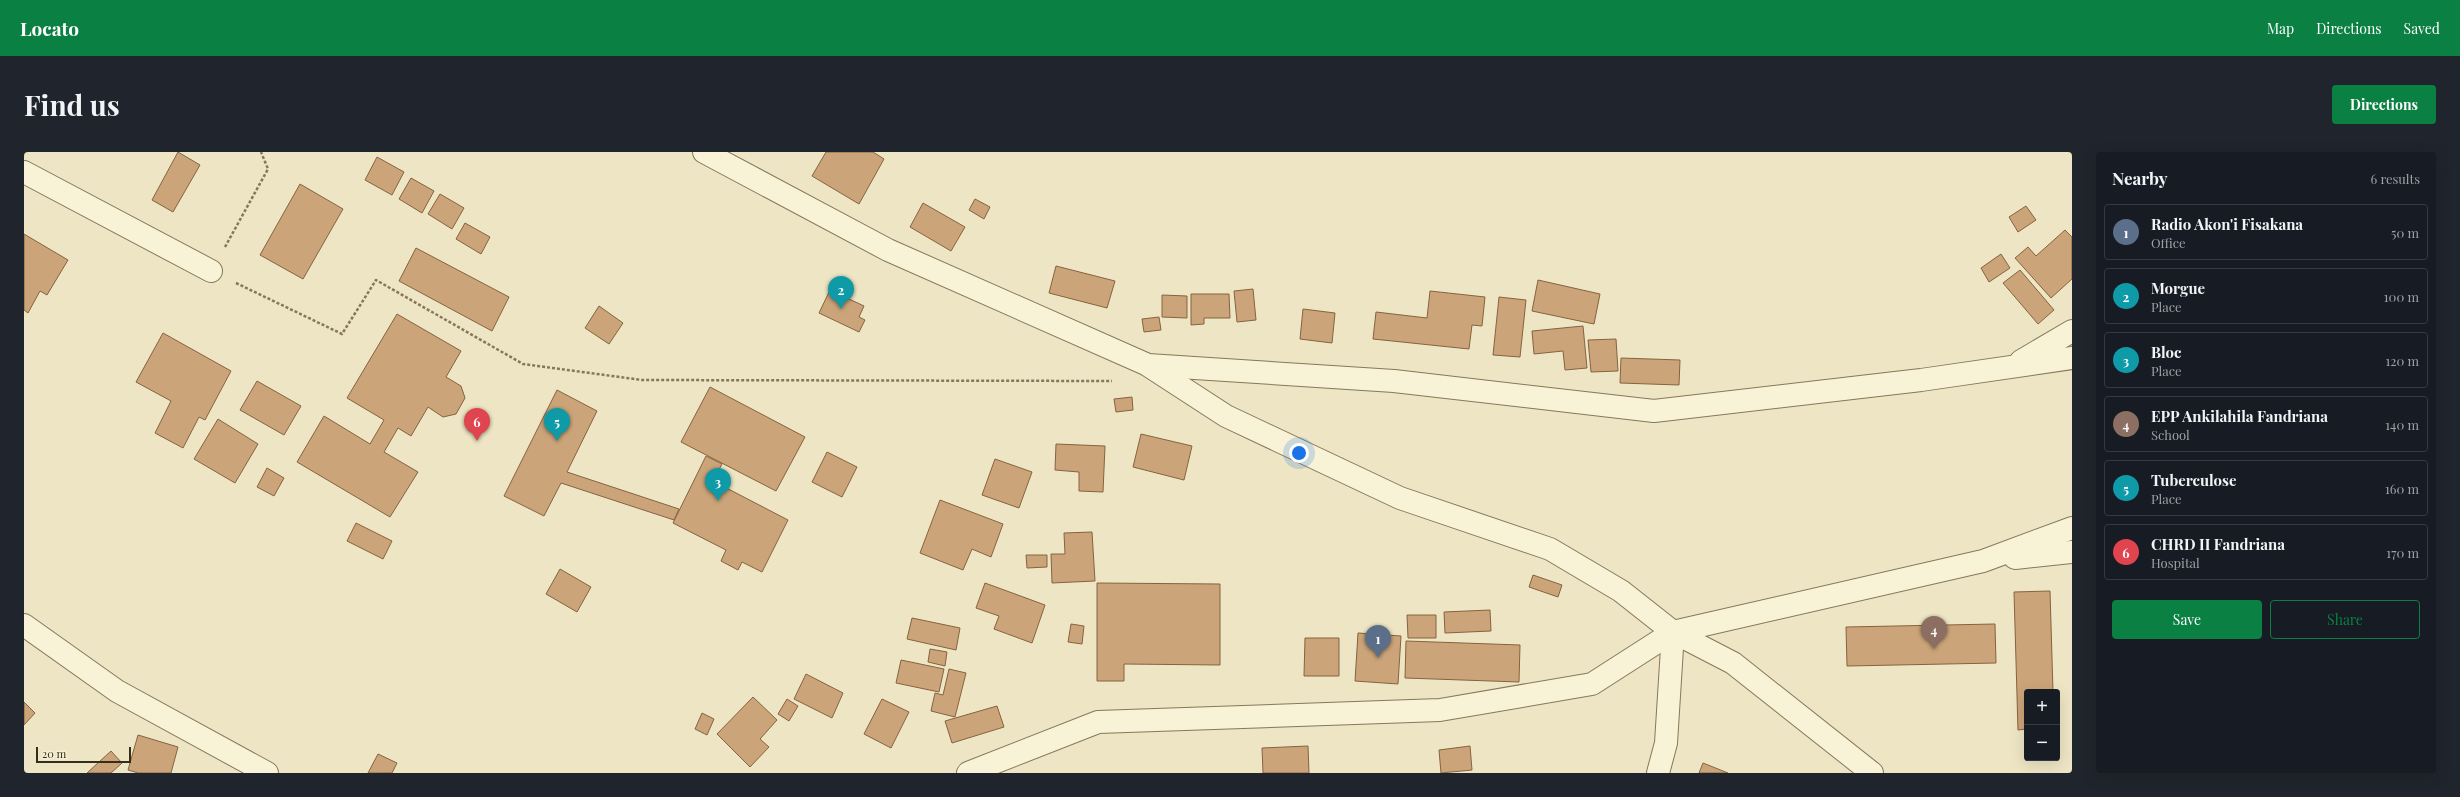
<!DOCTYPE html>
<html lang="en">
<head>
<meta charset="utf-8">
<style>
  body { margin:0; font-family:"Playfair Display",serif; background:#20242c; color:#f1f3f6 }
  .controls { position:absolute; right:12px; bottom:12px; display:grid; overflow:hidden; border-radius:4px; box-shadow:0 4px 16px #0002 }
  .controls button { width:36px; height:36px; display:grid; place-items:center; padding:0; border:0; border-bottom:1px solid #363941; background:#171b24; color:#f1f3f6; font:20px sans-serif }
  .scale { position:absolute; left:12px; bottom:10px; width:95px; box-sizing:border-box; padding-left:4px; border:2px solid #372d1e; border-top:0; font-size:11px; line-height:14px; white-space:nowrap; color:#372d1e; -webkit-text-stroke:3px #f5efd2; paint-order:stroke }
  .you { position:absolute; left:1275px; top:301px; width:14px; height:14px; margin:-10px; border:3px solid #fff; border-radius:50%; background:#1a73e8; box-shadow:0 0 0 6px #1a73e833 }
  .badge { display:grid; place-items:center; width:26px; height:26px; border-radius:50%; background:#0b8043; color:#fff; font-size:13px; font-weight:700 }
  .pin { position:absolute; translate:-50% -33px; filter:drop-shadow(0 1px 2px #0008) }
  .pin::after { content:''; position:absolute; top:21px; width:14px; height:12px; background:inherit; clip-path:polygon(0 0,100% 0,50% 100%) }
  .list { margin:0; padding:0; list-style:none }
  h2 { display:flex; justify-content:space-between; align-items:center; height:52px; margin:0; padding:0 16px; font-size:17px }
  h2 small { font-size:13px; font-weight:400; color:#9ea1a6 }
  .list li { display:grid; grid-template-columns:26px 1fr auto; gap:12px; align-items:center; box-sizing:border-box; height:56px; margin:0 8px 8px; padding:0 8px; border:1px solid #363941; border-radius:4px }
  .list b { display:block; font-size:15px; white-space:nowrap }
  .list p { margin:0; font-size:13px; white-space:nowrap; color:#9ea1a6 }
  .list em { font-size:13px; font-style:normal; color:#9ea1a6 }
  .actions { display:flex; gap:8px; padding:12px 16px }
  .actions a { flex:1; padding:9px 0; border:1px solid #0b8043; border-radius:4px; text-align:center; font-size:14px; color:#0b8043 }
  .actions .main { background:#0b8043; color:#fff }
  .map { position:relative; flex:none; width:2048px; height:621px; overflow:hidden; border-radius:4px }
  header { display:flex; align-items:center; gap:24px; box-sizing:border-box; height:56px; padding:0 20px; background:#0b8043; color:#fff }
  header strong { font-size:19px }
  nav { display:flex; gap:22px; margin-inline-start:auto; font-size:14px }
  .intro { display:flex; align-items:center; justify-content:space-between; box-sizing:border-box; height:96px; padding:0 24px }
  h1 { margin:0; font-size:28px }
  .button { padding:10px 18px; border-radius:4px; background:#0b8043; color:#fff; font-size:14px; font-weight:700 }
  main { display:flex; gap:24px; padding:0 24px }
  aside { flex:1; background:#171b24; border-radius:4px; box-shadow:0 4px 16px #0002 }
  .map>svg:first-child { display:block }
</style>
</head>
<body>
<header>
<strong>Locato</strong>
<nav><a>Map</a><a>Directions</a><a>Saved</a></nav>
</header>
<div class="intro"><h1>Find us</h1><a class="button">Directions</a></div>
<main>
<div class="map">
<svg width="2048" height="621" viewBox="0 0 2048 621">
  <rect width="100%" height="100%" fill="#ede5c3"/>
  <g fill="#cba479" stroke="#866340">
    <polygon points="154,0 176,13 149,60 128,48"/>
    <polygon points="802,0 849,0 860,7 835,52 788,24"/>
    <polygon points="353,5 380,20 368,43 341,28"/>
    <polygon points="387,26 410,39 398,61 375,47"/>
    <polygon points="276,32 319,57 279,127 236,103"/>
    <polygon points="416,42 440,56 428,77 404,62"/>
    <polygon points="951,47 966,55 960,67 945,58"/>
    <polygon points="899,51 941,75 927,99 886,75"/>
    <polygon points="2002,54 2012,68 1994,80 1985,65"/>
    <polygon points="441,71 466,85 457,102 432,87"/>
    <polygon points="2041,78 2048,85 2048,127 2027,146 1991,106 2004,95 2012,104"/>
    <polygon points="0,82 44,108 23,143 16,139 4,161 0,158"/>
    <polygon points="392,96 485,145 468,179 375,129"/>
    <polygon points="1977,102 1986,116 1965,130 1957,116"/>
    <polygon points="1032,114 1091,129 1083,156 1025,141"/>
    <polygon points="1996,118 2030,158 2014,172 1979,131"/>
    <polygon points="1514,128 1576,142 1570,172 1508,159"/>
    <polygon points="1229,137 1232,168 1213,170 1210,139"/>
    <polygon points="806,138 840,154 835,165 841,168 835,180 795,161"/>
    <polygon points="1406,139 1461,145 1458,174 1448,173 1445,197 1349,187 1352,160 1403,166"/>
    <polygon points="1167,142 1205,142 1206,166 1180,166 1180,172 1167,173"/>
    <polygon points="1138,143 1163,144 1163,166 1138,165"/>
    <polygon points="1475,145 1502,148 1496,205 1469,203"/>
    <polygon points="575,154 599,171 585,192 561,176"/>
    <polygon points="1279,157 1311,161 1308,191 1276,187"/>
    <polygon points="373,162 437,199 422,225 437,234 441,246 432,262 419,265 404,255 387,284 374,276 360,300 394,320 366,365 273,310 300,264 346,292 360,268 323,246"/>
    <polygon points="1135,165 1137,178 1120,180 1118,167"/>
    <polygon points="1559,174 1563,216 1541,218 1539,199 1510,202 1508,179"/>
    <polygon points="139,181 207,219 181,268 175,265 159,296 131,281 147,249 112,230"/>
    <polygon points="1592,187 1594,219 1567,220 1564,188"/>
    <polygon points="1597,206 1656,208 1655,233 1596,231"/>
    <polygon points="233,229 277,254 260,283 216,258"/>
    <polygon points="686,235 781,285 752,339 657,290"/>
    <polygon points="533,238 573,259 543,320 655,357 650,368 537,331 520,364 480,344"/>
    <polygon points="1108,245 1109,258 1092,260 1090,247"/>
    <polygon points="194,267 234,292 211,331 170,307"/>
    <polygon points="1117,282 1168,294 1160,328 1109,315"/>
    <polygon points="1032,292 1081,294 1079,340 1055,339 1055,320 1031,318"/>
    <polygon points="803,300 833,315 818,345 788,330"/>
    <polygon points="682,304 698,312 689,329 764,368 738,420 718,410 714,418 697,409 702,398 649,371"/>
    <polygon points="971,307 1008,320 995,356 958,343"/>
    <polygon points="243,316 260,326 250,344 233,335"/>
    <polygon points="916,348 979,372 967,405 948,397 939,418 896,401"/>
    <polygon points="332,371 368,389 359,407 323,389"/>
    <polygon points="1068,380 1071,429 1028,431 1027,402 1041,402 1040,381"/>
    <polygon points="1002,403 1023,403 1023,415 1003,416"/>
    <polygon points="536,417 567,435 553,460 522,442"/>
    <polygon points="1509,423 1538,433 1534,445 1505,435"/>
    <polygon points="961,431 1021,453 1008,491 970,477 975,464 952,456"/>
    <polygon points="1073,431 1196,432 1196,513 1100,512 1100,529 1073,529"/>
    <polygon points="2026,439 2029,540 2003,540 2003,577 1994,578 1990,440"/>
    <polygon points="1466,458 1467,479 1421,481 1420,460"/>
    <polygon points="1383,463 1412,463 1412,486 1384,486"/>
    <polygon points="888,466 936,476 932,498 883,487"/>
    <polygon points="1047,472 1060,474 1058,492 1044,490"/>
    <polygon points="1971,472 1972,511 1823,514 1822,475"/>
    <polygon points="1334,481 1377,484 1374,532 1331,529"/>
    <polygon points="1281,486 1315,486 1315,524 1280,524"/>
    <polygon points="1382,489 1496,493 1495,530 1381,526"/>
    <polygon points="906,497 923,500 921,514 904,510"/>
    <polygon points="877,508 920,517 915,540 872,531"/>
    <polygon points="925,517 942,521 931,565 907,559 911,541 919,543"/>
    <polygon points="782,522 819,541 808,566 770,547"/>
    <polygon points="729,545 753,568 736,587 745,595 726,615 693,582"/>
    <polygon points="763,547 774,554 765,569 754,562"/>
    <polygon points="858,547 885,560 867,596 840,582"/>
    <polygon points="0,550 11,561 0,573"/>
    <polygon points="973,554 980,575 928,591 921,569"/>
    <polygon points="678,561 690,567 683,583 671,577"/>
    <polygon points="114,583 154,595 147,621 114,621 104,618"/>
    <polygon points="1284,594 1285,621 1239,621 1238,596"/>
    <polygon points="1446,594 1448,618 1417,621 1415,598"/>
    <polygon points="87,599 98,611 87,621 63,621"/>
    <polygon points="354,602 373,611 368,621 344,621"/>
    <polygon points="1679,611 1704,621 1675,621"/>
  </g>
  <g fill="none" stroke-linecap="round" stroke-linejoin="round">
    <g stroke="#87775a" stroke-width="24">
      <g id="minor">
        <polyline points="680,0 864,98 1124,213 1370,229 1630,259 1897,228 2048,206"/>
        <polyline points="0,20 187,119"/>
        <polyline points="1997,209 2048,179"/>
        <polyline points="1125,214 1202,264 1376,346 1526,397 1597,439 1649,480 1709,511 1848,621"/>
        <polyline points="1991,406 2048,400"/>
        <polyline points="0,473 93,539 243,621"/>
        <polyline points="944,621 1074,570 1416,558 1568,532 1649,480 1959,409 2048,376"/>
        <polyline points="1634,621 1642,591 1649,480"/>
      </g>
    </g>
    <g stroke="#87775a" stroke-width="2.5" stroke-dasharray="3 2" stroke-linecap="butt">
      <polyline points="201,95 244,17 237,0"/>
      <polyline points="212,131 318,182 352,128 499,212 618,228 1088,229"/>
    </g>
    <use href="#minor" stroke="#f8f2d6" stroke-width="22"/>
  </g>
</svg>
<div class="controls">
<button>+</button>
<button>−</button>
</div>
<div class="scale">20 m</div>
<div class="you"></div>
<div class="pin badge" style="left:1354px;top:506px;background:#5c6f8a">1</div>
<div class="pin badge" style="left:817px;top:157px;background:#0f9aa8">2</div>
<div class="pin badge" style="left:694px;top:349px;background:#0f9aa8">3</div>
<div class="pin badge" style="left:1910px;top:497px;background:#8d6e63">4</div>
<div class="pin badge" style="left:533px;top:289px;background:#0f9aa8">5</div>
<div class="pin badge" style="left:453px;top:289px;background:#e0444e">6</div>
</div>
<aside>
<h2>Nearby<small>6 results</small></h2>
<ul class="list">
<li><span class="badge" style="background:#5c6f8a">1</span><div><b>Radio Akon'i Fisakana</b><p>Office</p></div><em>50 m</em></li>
<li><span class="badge" style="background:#0f9aa8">2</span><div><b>Morgue</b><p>Place</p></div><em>100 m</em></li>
<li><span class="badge" style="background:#0f9aa8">3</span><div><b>Bloc</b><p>Place</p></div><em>120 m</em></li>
<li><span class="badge" style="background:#8d6e63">4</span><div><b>EPP Ankilahila Fandriana</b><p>School</p></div><em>140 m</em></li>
<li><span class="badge" style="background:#0f9aa8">5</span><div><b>Tuberculose</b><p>Place</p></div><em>160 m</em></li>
<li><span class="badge" style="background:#e0444e">6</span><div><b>CHRD II Fandriana</b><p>Hospital</p></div><em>170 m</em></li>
</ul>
<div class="actions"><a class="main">Save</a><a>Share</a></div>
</aside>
</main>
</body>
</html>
